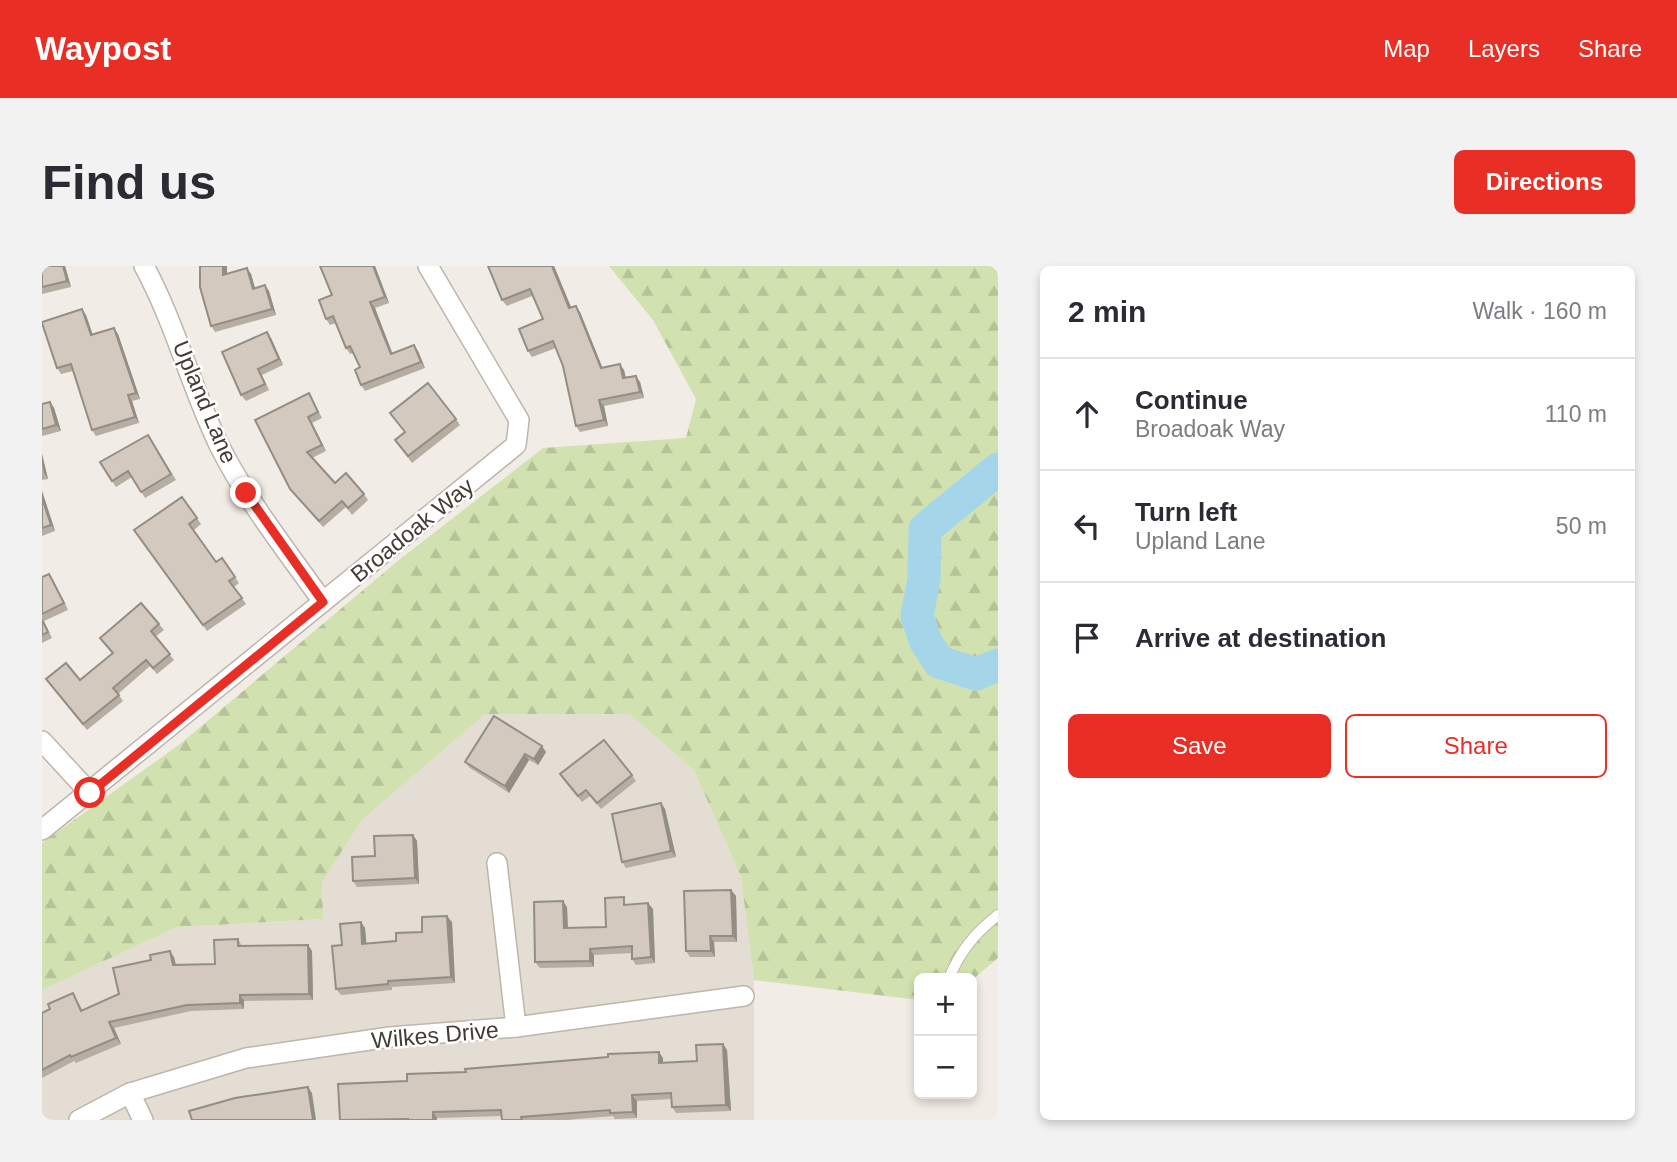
<!DOCTYPE html>
<html lang="en">
<head>
<meta charset="utf-8">
<style>
  body { margin:0; font-family:Arial,sans-serif; background:#f2f2f3; color:#2b2b33 }
  .controls { position:absolute; right:21px; bottom:21px; display:grid; overflow:hidden; border-radius:10px; box-shadow:0 4px 10px #0003 }
  .controls button { width:63px; height:63px; display:grid; place-items:center; padding:0; border:0; border-bottom:2px solid #e1e1e2; background:#fff; color:#2b2b33; font:35px sans-serif }
  .stop { position:absolute; width:21px; height:21px; margin:-16px; border:5px solid #e82e25; border-radius:50%; background:#fff }
  .stop.end { background:#e82e25; border-color:#fff; box-shadow:0 2px 7px #0008 }
  .list { margin:0; padding:0; list-style:none }
  h2 { display:flex; justify-content:space-between; align-items:center; height:91px; margin:0; padding:0 28px; font-size:30px }
  h2 small { font-size:23px; font-weight:400; color:#7c7c81 }
  .list li { display:grid; grid-template-columns:46px 1fr auto; gap:21px; align-items:center; box-sizing:border-box; height:112px; padding:0 28px; border-top:2px solid #e1e1e2 }
  .list b { display:block; font-size:26px; white-space:nowrap }
  .list p { margin:0; font-size:23px; white-space:nowrap; color:#7c7c81 }
  .list em { font-size:23px; font-style:normal; color:#7c7c81 }
  .actions { display:flex; gap:14px; padding:21px 28px }
  .actions a { flex:1; padding:16px 0; border:2px solid #e82e25; border-radius:10px; text-align:center; font-size:24px; color:#e82e25 }
  .actions .main { background:#e82e25; color:#fff }
  .icon { flex:none; width:38px; height:38px; fill:none; stroke:currentColor; stroke-width:2; stroke-linecap:round; stroke-linejoin:round }
  .map { position:relative; flex:none; width:956px; height:854px; overflow:hidden; border-radius:10px }
  header { display:flex; align-items:center; gap:42px; box-sizing:border-box; height:98px; padding:0 35px; background:#e82e25; color:#fff }
  header strong { font-size:33px }
  nav { display:flex; gap:38px; margin-inline-start:auto; font-size:24px }
  .intro { display:flex; align-items:center; justify-content:space-between; box-sizing:border-box; height:168px; padding:0 42px }
  h1 { margin:0; font-size:49px }
  .button { padding:18px 32px; border-radius:10px; background:#e82e25; color:#fff; font-size:24px; font-weight:700 }
  main { display:flex; gap:42px; padding:0 42px }
  aside { flex:1; background:#fff; border-radius:10px; box-shadow:0 4px 10px #0003 }
  .map>svg:first-child { display:block }
</style>
</head>
<body>
<header>
<strong>Waypost</strong>
<nav><a>Map</a><a>Layers</a><a>Share</a></nav>
</header>
<div class="intro"><h1>Find us</h1><a class="button">Directions</a></div>
<main>
<div class="map">
<svg width="956" height="854" viewBox="0 0 956 854">
  <defs>
    <pattern id="forest-firs" width="22" height="20" patternUnits="userSpaceOnUse" patternTransform="scale(1.75)"><rect width="22" height="20" fill="#d1e2b0"/><path d="M5 1l3.5 6h-7zM16 11l3.5 6h-7z" fill="#b5c398"/></pattern>
  </defs>
  <rect width="100%" height="100%" fill="#f1ece5"/>
  <polygon fill="#e4ddd3" points="443,448 587,448 652,504 699,611 712,714 712,854 0,854 0,724 135,661 281,653 280,616 320,554"/>
  <polygon fill="url(#forest-firs)" points="567,0 956,0 956,692 930,714 877,712 877,734 712,714 699,611 652,504 587,448 443,448 320,554 280,616 281,653 135,661 0,724 0,577 138,478 357,294 501,182 644,172 654,133 611,54"/>
  <g fill="none" stroke-linecap="round" stroke-linejoin="round">
    <polyline stroke="#a5d5e9" stroke-width="33" points="956,203 883,263 882,313 875,350 884,376 897,396 934,408 956,399"/>
    <g stroke="#beb5ab" stroke-width="12">
      <path id="service" d="M 907,712 C 919,684 932,668 956,649"/>
    </g>
    <g stroke="#beb5ab" stroke-width="22">
      <g id="minor">
        <path d="M 102,0 C 133,57 149,121 177,179 C 205,235 245,285 281,336"/>
        <polyline points="0,475 48,527"/>
        <polyline points="0,564 474,179 477,154 386,0"/>
        <polyline points="455,597 474,761"/>
        <polyline points="88,827 101,854"/>
        <polyline points="37,854 88,827 204,792 348,771 474,761 702,730"/>
      </g>
    </g>
    <use href="#service" stroke="#fff" stroke-width="10"/>
    <use href="#minor" stroke="#fff" stroke-width="19"/>
  </g>
  <g fill="#b6ada3">
    <polygon points="0,0 23,0 29,21 0,28"/>
    <polygon points="158,0 185,0 185,8 205,2 209,8 213,22 227,25 234,49 173,66 169,60"/>
    <polygon points="333,0 347,37 333,42 350,88 376,85 383,102 323,125 319,119 318,101 311,87 308,88 304,82 294,57 288,59 284,53 290,29"/>
    <polygon points="446,0 512,0 529,42 538,46 560,101 582,104 584,112 598,116 602,132 562,140 566,160 538,166 534,160 521,100 514,82 490,91 486,85 501,53 490,30 465,40 460,34"/>
    <polygon points="44,49 51,69 76,68 98,133 90,135 97,157 54,170 50,164 31,105 19,108 15,102"/>
    <polygon points="225,66 229,72 241,99 220,109 227,124 204,135 199,129"/>
    <polygon points="267,127 280,152 270,157 284,185 270,192 293,217 322,228 326,234 310,249 304,241 281,261 248,223"/>
    <polygon points="8,136 12,142 19,165 0,170 0,138"/>
    <polygon points="414,153 418,159 370,197 353,174 363,166"/>
    <polygon points="110,175 134,214 103,232 90,211 74,221 70,215"/>
    <polygon points="0,188 6,213 0,214"/>
    <polygon points="0,225 13,265 0,270"/>
    <polygon points="140,231 159,258 152,264 174,296 180,292 197,317 192,321 204,338 165,365 92,264"/>
    <polygon points="0,311 11,314 26,344 2,355 10,372 0,377"/>
    <polygon points="117,358 122,364 113,371 132,394 115,408 108,400 76,428 81,435 45,464 4,413 38,414 71,388 58,372"/>
    <polygon points="504,486 496,499 487,494 467,527 428,502 423,496"/>
    <polygon points="590,509 594,515 559,543 548,530 540,536 522,514"/>
    <polygon points="619,537 623,543 634,591 584,602 580,596"/>
    <polygon points="371,569 375,575 377,618 315,621 311,615 333,590"/>
    <polygon points="689,624 694,630 695,676 672,676 673,691 648,691 644,685"/>
    <polygon points="586,637 586,638 611,643 613,697 594,699 590,693 590,687 552,689 552,701 498,702 493,696 525,641 526,662 564,661"/>
    <polygon points="319,656 323,662 324,678 354,675 410,656 413,717 350,721 350,724 299,729 294,723 300,679"/>
    <polygon points="196,673 200,680 266,679 270,685 271,734 202,735 202,743 149,745 72,762 79,778 34,797 32,795 0,812 0,747 31,727 41,745 77,728 132,691 134,699 173,698"/>
    <polygon points="681,778 685,784 689,845 634,847 630,841 629,833 595,835 595,852 573,853 571,850 525,854 460,854 460,850 395,852 395,854 298,854 365,815 424,806 621,792 621,797 655,795"/>
  </g>
  <g fill="#948d85">
    <polygon points="21,0 23,0 29,21 25,15"/>
    <polygon points="181,0 185,0 185,15 181,9"/>
    <polygon points="331,0 333,0 347,37 343,31"/>
    <polygon points="510,0 512,0 532,48 527,42"/>
    <polygon points="205,2 209,8 215,29 211,23"/>
    <polygon points="223,19 227,25 234,49 230,43"/>
    <polygon points="328,36 333,42 353,94 349,88"/>
    <polygon points="534,40 538,46 563,108 559,102"/>
    <polygon points="40,43 44,49 53,76 49,69"/>
    <polygon points="72,62 76,68 98,133 94,127"/>
    <polygon points="225,66 229,72 241,99 237,93"/>
    <polygon points="372,79 376,85 383,102 379,96"/>
    <polygon points="578,98 582,104 585,118 581,112"/>
    <polygon points="594,110 598,116 602,132 598,126"/>
    <polygon points="86,129 90,135 97,157 93,151"/>
    <polygon points="557,134 562,140 566,160 562,154"/>
    <polygon points="8,136 12,142 19,165 14,159"/>
    <polygon points="266,151 270,157 284,185 280,179"/>
    <polygon points="0,188 6,213 2,207 0,198"/>
    <polygon points="0,225 13,265 9,259 0,232"/>
    <polygon points="7,308 11,314 26,344 22,337"/>
    <polygon points="500,480 504,486 496,499 492,493"/>
    <polygon points="483,488 487,494 467,527 463,520"/>
    <polygon points="619,537 623,543 634,591 629,585"/>
    <polygon points="371,569 375,575 377,618 373,612"/>
    <polygon points="689,624 694,630 695,676 691,670"/>
    <polygon points="521,635 525,641 526,668 522,662"/>
    <polygon points="606,637 611,643 613,697 609,691"/>
    <polygon points="405,650 410,656 413,717 409,711"/>
    <polygon points="319,656 323,662 325,684 320,678"/>
    <polygon points="668,670 672,676 673,691 669,685"/>
    <polygon points="266,679 270,685 271,734 267,728"/>
    <polygon points="548,683 552,689 552,701 548,695"/>
    <polygon points="128,685 132,691 135,705 131,699"/>
    <polygon points="198,729 202,735 202,743 198,737"/>
    <polygon points="67,756 72,762 79,778 74,772"/>
    <polygon points="681,778 685,784 689,845 684,839"/>
    <polygon points="617,786 621,792 621,803 617,797"/>
    <polygon points="266,821 270,827 274,854 271,854"/>
    <polygon points="590,829 595,835 595,852 591,846"/>
    <polygon points="391,846 395,852 395,854 391,854"/>
  </g>
  <g fill="#d4c9be" stroke="#948d85" stroke-width="2">
    <polygon points="0,0 21,0 25,15 0,21"/>
    <polygon points="158,0 181,0 181,9 205,2 211,23 223,19 230,43 169,60 158,21"/>
    <polygon points="278,0 331,0 343,31 328,36 349,88 372,79 379,96 319,119 313,104 318,101 308,80 304,82 291,50 284,53 277,34 290,29"/>
    <polygon points="446,0 510,0 527,42 534,40 559,102 578,98 581,112 594,110 598,126 557,134 562,154 534,160 521,100 511,75 486,85 477,63 501,53 488,23 460,34"/>
    <polygon points="40,43 49,69 72,62 94,127 86,129 93,151 50,164 29,98 15,102 0,57 0,56"/>
    <polygon points="225,66 237,93 216,103 223,118 199,129 180,86"/>
    <polygon points="386,117 414,153 366,190 353,174 363,166 348,147"/>
    <polygon points="267,127 276,146 266,151 280,179 265,186 293,217 304,207 322,228 306,242 300,235 277,255 248,223 213,154"/>
    <polygon points="8,136 14,159 0,163 0,138"/>
    <polygon points="106,169 129,208 99,226 86,205 70,215 58,196"/>
    <polygon points="140,231 155,252 147,258 174,296 180,292 193,311 187,315 200,332 161,359 92,264"/>
    <polygon points="0,232 9,259 0,262"/>
    <polygon points="7,308 22,337 0,348 0,311"/>
    <polygon points="99,337 117,358 109,365 128,388 111,402 104,394 71,422 77,429 41,458 4,413 24,397 38,414 71,387 58,372"/>
    <polygon points="0,354 6,366 0,369"/>
    <polygon points="452,450 500,480 492,493 483,488 463,520 423,496"/>
    <polygon points="562,474 590,509 555,537 544,524 536,530 518,508"/>
    <polygon points="619,537 629,585 580,596 570,548"/>
    <polygon points="371,569 373,612 311,615 310,591 333,590 332,570"/>
    <polygon points="689,624 691,670 668,670 669,685 644,685 642,625"/>
    <polygon points="582,631 582,639 606,637 609,691 590,693 590,680 548,683 548,695 493,696 492,636 521,635 522,662 564,661 563,632"/>
    <polygon points="405,650 409,711 346,715 346,718 294,723 290,680 300,679 298,658 319,656 320,678 354,675 354,667 380,666 380,651"/>
    <polygon points="196,673 196,680 266,679 267,728 198,729 198,737 145,739 67,756 74,772 29,791 28,789 0,804 0,747 8,743 6,738 31,727 39,745 77,728 71,702 109,694 108,689 128,685 131,699 173,698 172,674"/>
    <polygon points="681,778 684,839 630,841 629,827 590,829 591,846 568,847 568,844 479,851 480,854 460,854 459,844 391,846 391,854 366,854 366,853 298,854 296,818 365,815 365,808 424,806 423,803 566,791 566,788 617,786 617,797 655,795 654,779"/>
    <polygon points="266,821 271,854 150,854 147,845 193,832"/>
  </g>
  <g fill="none" stroke-linecap="round" stroke-linejoin="round">
    <polyline stroke="#e82e25" stroke-width="9" points="48,527 281,336 204,227"/>
  </g>
  <g text-anchor="middle" stroke-width="5" stroke-linejoin="round" paint-order="stroke">
    <g font-size="23" fill="#433c35" stroke="#fff">
      <text transform="translate(163 136) rotate(67)" y="8">Upland Lane</text>
      <text transform="translate(370 264) rotate(-39)" y="8">Broadoak Way</text>
      <text transform="translate(393 769) rotate(-5)" y="8">Wilkes Drive</text>
    </g>
  </g>
</svg>
<div class="controls">
<button>+</button>
<button>−</button>
</div>
<div class="stop" style="left:48px;top:527px"></div>
<div class="stop end" style="left:204px;top:227px"></div>
</div>
<aside>
<h2>2 min<small>Walk · 160 m</small></h2>
<ul class="list">
<li><svg class="icon" aria-label="ahead" viewBox="0 0 24 24"><path d="M12 20V5M6 11l6-6 6 6"/></svg><div><b>Continue</b><p>Broadoak Way</p></div><em>110 m</em></li>
<li><svg class="icon" aria-label="left" viewBox="0 0 24 24"><path d="M17 20v-9H6M10 6l-5 5 5 5"/></svg><div><b>Turn left</b><p>Upland Lane</p></div><em>50 m</em></li>
<li><svg class="icon" aria-label="arrive" viewBox="0 0 24 24"><path d="M6 21V4h12l-3 4 3 4H6"/></svg><div><b>Arrive at destination</b></div></li>
</ul>
<div class="actions"><a class="main">Save</a><a>Share</a></div>
</aside>
</main>
</body>
</html>
